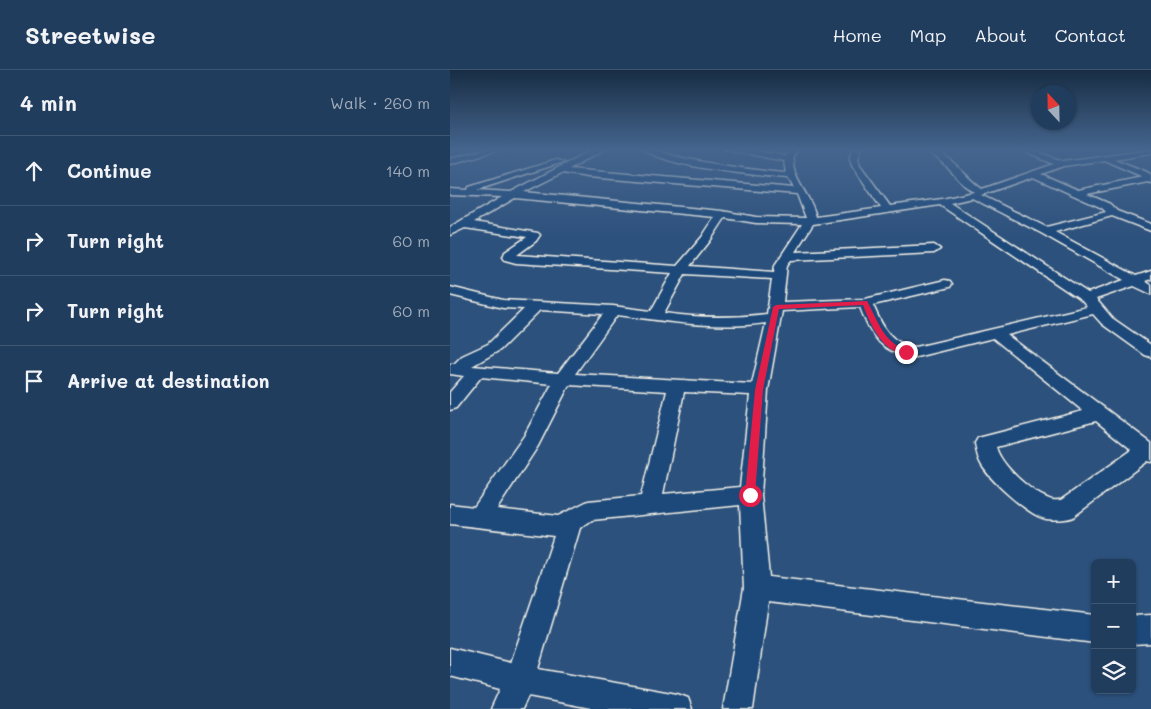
<!DOCTYPE html>
<html lang="en">
<head>
<meta charset="utf-8">
<style>
  body { margin:0; font-family:Mali,sans-serif; background:#2d4866; color:#f1f3f6 }
  .controls { position:absolute; right:15px; bottom:15px; display:grid; overflow:hidden; border-radius:8px; box-shadow:0 1px 4px #0004 }
  .controls button { width:45px; height:45px; display:grid; place-items:center; padding:0; border:0; border-bottom:1px solid #3e5672; background:#213d5d; color:#f1f3f6; font:25px sans-serif }
  .compass { position:absolute; left:581px; top:15px; width:45px; height:45px; border-radius:50%; background:#213d5d; box-shadow:0 1px 4px #0004; rotate:338deg }
  .stop { position:absolute; width:15px; height:15px; margin:-11px; border:4px solid #e11d48; border-radius:50%; background:#fff }
  .stop.end { background:#e11d48; border-color:#fff; box-shadow:0 1px 5px #0008 }
  .list { margin:0; padding:0; list-style:none }
  h2 { display:flex; justify-content:space-between; align-items:center; height:65px; margin:0; padding:0 20px; font-size:21px }
  h2 small { font-size:16px; font-weight:400; color:#a2aebc }
  .list li { display:grid; grid-template-columns:32px 1fr auto; gap:15px; align-items:center; box-sizing:border-box; height:70px; padding:0 20px; border-top:1px solid #3e5672 }
  .list b { display:block; font-size:19px; white-space:nowrap }
  .list em { font-size:16px; font-style:normal; color:#a2aebc }
  .icon { flex:none; width:28px; height:28px; fill:none; stroke:currentColor; stroke-width:2; stroke-linecap:round; stroke-linejoin:round }
  .map { position:relative; flex:none; width:701px; height:639px; overflow:hidden }
  header { display:flex; align-items:center; gap:30px; box-sizing:border-box; height:70px; padding:0 25px; background:#213d5d; border-bottom:1px solid #3e5672 }
  header strong { font-size:24px }
  nav { display:flex; gap:28px; margin-inline-start:auto; font-size:18px }
  main { display:flex }
  aside { flex:1; background:#213d5d }
  .map>svg:first-child { display:block }
</style>
</head>
<body>
<header>
<strong>Streetwise</strong>
<nav><a>Home</a><a>Map</a><a>About</a><a>Contact</a></nav>
</header>
<main>
<aside>
<h2>4 min<small>Walk · 260 m</small></h2>
<ul class="list">
<li><svg class="icon" aria-label="ahead" viewBox="0 0 24 24"><path d="M12 20V5M6 11l6-6 6 6"/></svg><div><b>Continue</b></div><em>140 m</em></li>
<li><svg class="icon" aria-label="right" viewBox="0 0 24 24"><path d="M7 20v-9h11M14 6l5 5-5 5"/></svg><div><b>Turn right</b></div><em>60 m</em></li>
<li><svg class="icon" aria-label="right" viewBox="0 0 24 24"><path d="M7 20v-9h11M14 6l5 5-5 5"/></svg><div><b>Turn right</b></div><em>60 m</em></li>
<li><svg class="icon" aria-label="arrive" viewBox="0 0 24 24"><path d="M6 21V4h12l-3 4 3 4H6"/></svg><div><b>Arrive at destination</b></div></li>
</ul>
</aside>
<div class="map">
<svg width="701" height="639" viewBox="0 0 701 639">
  <rect width="100%" height="100%" fill="#2c517c"/>
  <filter id="ink" filterUnits="userSpaceOnUse"><feTurbulence type="fractalNoise" baseFrequency=".02" numOctaves="2"/><feDisplacementMap in="SourceGraphic" scale="10" xChannelSelector="R" yChannelSelector="G"/><feConvolveMatrix kernelMatrix="1 2 1 2 8 2 1 2 1" color-interpolation-filters="sRGB"/></filter>
  <g filter="url(#ink)">
    <g fill="none" stroke-linecap="round" stroke-linejoin="round">
      <g stroke="#f4f1e8" stroke-width="3">
        <g id="minor">
          <polygon points="38,79 52,79 0,94 0,89"/>
          <path d="M 144,79 L 155,79 L 119,99 L 344,118 L 338,108 C 304,105 219,98 192,79 C 207,79 219,86 233,88 C 267,95 301,100 336,103 L 334,91 L 274,79 L 294,79 L 335,86 L 340,79 L 349,79 L 343,86 C 340,109 361,124 366,147 L 431,138 L 402,95 L 400,88 L 403,79 L 411,79 L 408,88 L 410,95 L 440,136 L 492,129 L 524,122 L 514,115 L 495,95 L 474,79 C 498,79 514,107 532,119 L 604,94 L 568,79 L 580,79 L 613,91 L 701,79 L 701,83 L 664,89 L 697,102 L 701,105 L 701,113 L 698,112 L 637,124 L 660,134 L 667,141 L 701,154 L 701,161 L 662,146 L 605,162 L 686,206 L 701,201 L 701,209 L 695,211 L 701,215 L 701,224 L 684,216 L 646,229 L 662,248 L 701,275 L 701,287 L 695,285 L 652,254 L 643,244 L 557,265 L 701,373 L 701,392 L 697,391 L 623,447 C 615,450 605,450 596,449 C 578,445 538,409 530,392 C 527,386 526,379 525,373 L 528,368 L 633,341 L 543,268 L 466,287 C 432,284 421,267 410,237 L 332,241 L 318,320 L 311,425 L 319,507 L 645,545 L 645,573 L 318,532 L 303,639 L 273,639 L 294,518 L 290,435 L 142,450 L 130,458 L 88,599 L 227,624 L 238,628 L 242,639 L 146,639 L 78,626 L 72,639 L 41,639 L 50,619 L 0,606 L 0,578 L 61,593 L 104,466 L 0,454 L 0,434 L 24,437 L 74,366 L 102,314 L 31,307 L 6,338 L 0,340 L 0,322 L 14,306 L 0,304 L 0,294 L 4,294 L 12,286 L 38,274 L 74,239 L 53,238 L 0,225 L 0,217 L 53,230 L 163,236 L 201,241 L 222,203 L 66,193 L 55,190 L 53,187 L 55,182 L 77,167 L 15,158 L 0,165 L 0,157 L 52,127 L 0,125 L 0,119 L 18,120 L 19,117 L 106,90 L 113,92 L 27,120 L 61,122 ZM 654,90 L 693,107 L 628,120 L 591,104 L 614,96 ZM 112,103 L 138,107 L 347,124 L 356,148 L 306,147 L 272,141 L 74,122 ZM 583,107 L 652,138 L 656,142 L 596,157 L 531,125 ZM 65,128 L 265,147 L 252,167 L 227,196 L 67,185 L 86,171 L 90,165 L 88,163 L 24,152 ZM 522,128 L 591,163 L 674,210 L 638,223 L 500,133 ZM 490,135 L 632,231 L 637,237 L 466,277 C 441,275 432,256 423,235 L 500,217 L 502,214 L 500,211 L 495,210 L 415,229 L 333,232 L 337,195 L 341,190 L 484,183 L 490,179 L 484,175 L 345,182 L 363,154 ZM 275,148 L 306,153 L 352,154 L 325,195 L 324,202 L 240,196 L 260,171 ZM 235,204 L 322,209 L 317,244 C 283,248 249,248 214,243 ZM 90,240 L 153,244 L 108,303 L 22,296 L 50,280 ZM 167,245 C 217,251 265,260 316,253 L 302,314 L 125,304 ZM 119,315 L 217,321 L 191,426 L 138,431 L 108,446 L 47,439 L 88,376 ZM 234,322 L 300,325 L 290,417 L 213,424 ZM 646,351 L 682,380 L 611,430 C 608,430 603,431 599,429 C 581,422 551,396 546,377 Z"/>
          <polygon points="701,545 701,573 682,574 682,546"/>
        </g>
      </g>
      <use href="#minor" fill="#1f4a7a" fill-rule="evenodd"/>
    </g>
  </g>
  <linearGradient id="sky" x2="0" y2="1"><stop stop-color="#182d44"/><stop offset="0.47" stop-color="#45658e"/><stop offset="1" stop-color="#45658e" stop-opacity="0"/></linearGradient>
  <rect width="701" height="169" fill="url(#sky)"/>
  <path fill="#e11d48" d="M 417,231 C 428,251 434,274 459,281 L 459,284 C 434,286 420,254 413,235 L 329,239 L 313,320 L 305,425 L 300,430 L 296,428 L 295,425 L 305,320 L 323,237 L 326,235 Z"/>
</svg>
<div class="controls">
<button>+</button>
<button>−</button>
<button><svg class="icon" aria-label="layers" viewBox="0 0 24 24"><path d="M12 4l9 5-9 5-9-5zM3 14l9 5 9-5"/></svg></button>
</div>
<svg class="compass" viewBox="-18 -18 36 36"><path d="M0-13l5 13h-10z" fill="#e53935"/><path d="M0 13l5-13h-10z" fill="#a2aebc"/></svg>
<div class="stop" style="left:300px;top:425px"></div>
<div class="stop end" style="left:456px;top:282px"></div>
</div>
</main>
</body>
</html>
